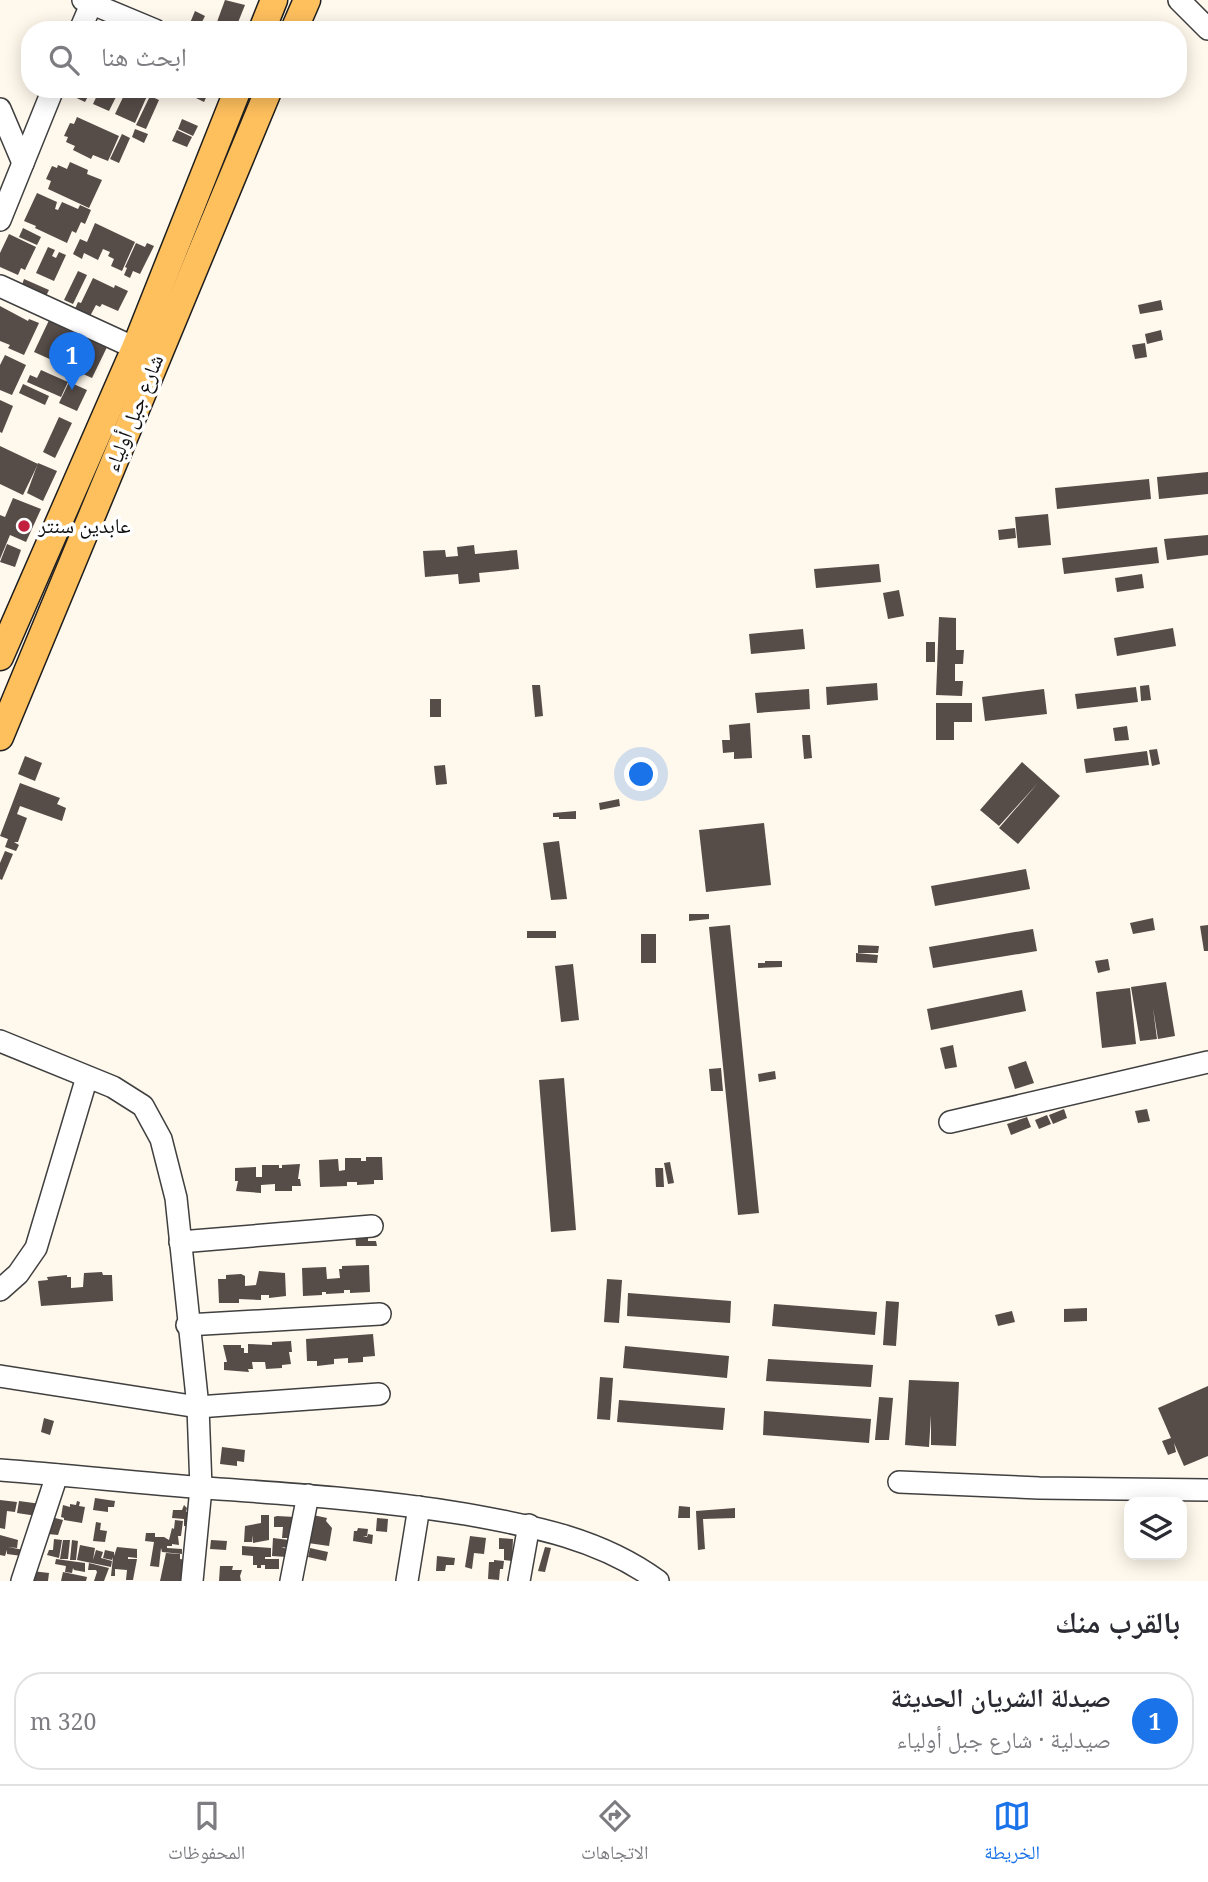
<!DOCTYPE html>
<html lang="ar">
<head>
<meta charset="utf-8">
<style>
  body { margin:0; font-family:"Noto Serif","Noto Naskh Arabic",serif; background:#f2f2f3; color:#2b2b33; direction:rtl }
  .controls { position:absolute; right:21px; bottom:21px; display:grid; overflow:hidden; border-radius:14px; box-shadow:0 4px 18px #0003 }
  .controls button { width:63px; height:63px; display:grid; place-items:center; padding:0; border:0; border-bottom:2px solid #e1e1e2; background:#fff; color:#2b2b33; font:35px sans-serif }
  .you { position:absolute; left:642px; top:775px; width:24px; height:24px; margin:-18px; border:5px solid #fff; border-radius:50%; background:#1a73e8; box-shadow:0 0 0 10px #1a73e833 }
  .badge { display:grid; place-items:center; width:46px; height:46px; border-radius:50%; background:#1a73e8; color:#fff; font-size:23px; font-weight:700 }
  .pin { position:absolute; translate:-50% -58px; filter:drop-shadow(0 2px 4px #0008) }
  .pin::after { content:''; position:absolute; top:37px; width:24px; height:21px; background:inherit; clip-path:polygon(0 0,100% 0,50% 100%) }
  .list { margin:0; padding:0; list-style:none }
  h2 { display:flex; justify-content:space-between; align-items:center; height:91px; margin:0; padding:0 28px; font-size:30px }
  h2 small { font-size:23px; font-weight:400; color:#7c7c81 }
  .list li { display:grid; grid-template-columns:46px 1fr auto; gap:21px; align-items:center; box-sizing:border-box; height:98px; margin:0 14px 14px; padding:0 14px; border:2px solid #e1e1e2; border-radius:28px }
  .list b { display:block; font-size:26px; white-space:nowrap }
  .list p { margin:0; font-size:23px; white-space:nowrap; color:#7c7c81 }
  .list em { font-size:23px; font-style:normal; color:#7c7c81 }
  .icon { flex:none; width:38px; height:38px; fill:none; stroke:currentColor; stroke-width:2; stroke-linecap:round; stroke-linejoin:round }
  .map { position:relative; flex:none; width:1208px; height:1581px; overflow:hidden; direction:ltr }
  .search { position:absolute; background:#fff; box-shadow:0 4px 18px #0003; left:21px; right:21px; top:21px; height:77px; display:flex; align-items:center; gap:18px; box-sizing:border-box; padding:0 24px; border-radius:28px; color:#7c7c81; font-size:26px }
  .sheet { height:203px; background:#fff }
  nav { display:flex; justify-content:space-around; align-items:center; box-sizing:border-box; height:98px; border-top:2px solid #e1e1e2; background:#fff; font-size:19px; color:#7c7c81 }
  nav a { display:grid; justify-items:center; gap:4px }
  nav .on { color:#1a73e8 }
  .map>svg:first-child { display:block }
</style>
</head>
<body>
<div class="map">
<svg width="1208" height="1581" viewBox="0 0 1208 1581">
  <rect width="100%" height="100%" fill="#fff8ec"/>
  <g fill="#564c48">
    <polygon points="225,0 245,5 235,30 214,30"/>
    <polygon points="195,11 205,16 199,28 190,23"/>
    <polygon points="68,89 92,89 85,102 66,93"/>
    <polygon points="100,89 109,89 118,93 109,111 93,104"/>
    <polygon points="127,89 133,89 147,96 135,123 115,114"/>
    <polygon points="190,89 210,89 204,102 188,94"/>
    <polygon points="150,96 159,100 146,129 136,125"/>
    <polygon points="77,117 119,136 108,161 93,155 91,159 73,150 75,146 66,142 68,137 64,136 70,123 74,124"/>
    <polygon points="182,119 198,126 193,136 178,129"/>
    <polygon points="135,129 148,134 144,143 132,137"/>
    <polygon points="177,130 192,137 187,147 172,141"/>
    <polygon points="122,134 130,138 119,163 110,159"/>
    <polygon points="70,162 88,170 87,174 102,180 89,208 48,189 51,181 46,179 52,166 57,168 58,165 67,169"/>
    <polygon points="37,193 57,202 55,209 58,210 62,202 78,209 80,205 91,210 85,224 81,222 76,233 72,231 67,243 35,228 36,226 24,221"/>
    <polygon points="95,223 135,242 122,271 111,266 114,259 108,256 110,252 103,249 98,260 84,253 82,259 73,254 80,239 87,242"/>
    <polygon points="23,228 41,237 37,245 19,237"/>
    <polygon points="9,234 36,247 25,270 21,268 18,275 0,267 0,253"/>
    <polygon points="136,243 145,247 147,243 154,246 140,274 133,271 130,278 124,275 127,268 125,267"/>
    <polygon points="48,247 55,250 52,256 56,258 59,252 66,255 54,281 36,273"/>
    <polygon points="78,271 87,275 73,304 64,300"/>
    <polygon points="93,278 114,288 115,285 128,291 118,311 102,304 100,307 96,305 89,318 74,311 78,302 81,303"/>
    <polygon points="24,279 49,290 46,296 22,285"/>
    <polygon points="1161,300 1163,310 1140,314 1138,305"/>
    <polygon points="0,306 28,321 29,319 39,323 24,355 8,348 10,345 0,341"/>
    <polygon points="51,316 109,343 92,378 34,352"/>
    <polygon points="1161,330 1163,340 1147,344 1145,334"/>
    <polygon points="1145,343 1147,357 1135,359 1132,345"/>
    <polygon points="5,355 26,365 12,395 0,390 0,365"/>
    <polygon points="41,370 68,382 61,397 27,382 30,375 37,378"/>
    <polygon points="69,382 87,390 77,411 59,403"/>
    <polygon points="23,384 49,396 45,405 19,393"/>
    <polygon points="0,400 13,406 2,433 0,432"/>
    <polygon points="59,417 72,423 55,458 43,452"/>
    <polygon points="0,446 38,464 23,495 0,484"/>
    <polygon points="38,463 57,471 43,501 27,493"/>
    <polygon points="1208,472 1208,494 1159,499 1157,477"/>
    <polygon points="1149,479 1151,499 1057,509 1055,488"/>
    <polygon points="13,498 41,509 26,542 10,535 0,559 0,515 5,517"/>
    <polygon points="1048,514 1051,545 1018,548 1015,517"/>
    <polygon points="1015,528 1016,538 999,540 998,530"/>
    <polygon points="1208,535 1208,555 1167,560 1164,539"/>
    <polygon points="7,544 21,550 15,567 0,562"/>
    <polygon points="474,545 475,554 517,550 519,569 479,573 480,582 459,584 458,574 425,577 423,551 445,550 446,557 458,556 457,547"/>
    <polygon points="1157,547 1159,563 1064,574 1062,558"/>
    <polygon points="879,564 881,582 816,588 814,569"/>
    <polygon points="1142,574 1144,588 1117,592 1115,578"/>
    <polygon points="899,590 904,616 888,619 883,593"/>
    <polygon points="939,617 956,618 956,650 964,650 963,664 955,664 955,681 963,681 962,696 936,695"/>
    <polygon points="1173,628 1176,646 1117,656 1114,638"/>
    <polygon points="803,629 805,649 751,654 749,634"/>
    <rect x="926" y="642" width="9" height="20"/>
    <polygon points="877,683 878,700 827,705 826,687"/>
    <polygon points="532,685 540,685 543,716 535,717"/>
    <polygon points="1149,685 1151,700 1141,701 1140,686"/>
    <polygon points="1136,687 1138,702 1077,709 1075,694"/>
    <polygon points="809,689 810,709 757,713 755,693"/>
    <polygon points="1044,689 1047,714 985,721 982,697"/>
    <rect x="430" y="699" width="11" height="18"/>
    <polygon points="936,703 972,703 972,722 954,722 954,740 936,740"/>
    <polygon points="750,723 752,758 734,759 734,752 723,753 722,740 730,740 729,725"/>
    <polygon points="1127,726 1129,740 1115,741 1113,728"/>
    <polygon points="802,735 810,735 812,758 804,759"/>
    <polygon points="1157,749 1160,764 1152,766 1149,750"/>
    <polygon points="1147,751 1149,765 1086,773 1084,759"/>
    <polygon points="25,756 42,763 35,781 18,774"/>
    <polygon points="1022,762 1060,796 1018,844 999,828 1038,783 999,826 980,810"/>
    <polygon points="445,765 447,784 436,785 434,766"/>
    <polygon points="20,783 60,798 57,804 66,808 62,821 20,806 17,814 27,818 18,842 14,842 19,845 16,851 5,847 8,839 0,836"/>
    <polygon points="619,799 620,806 600,810 599,803"/>
    <polygon points="576,811 576,819 559,819 559,817 553,817 553,813"/>
    <polygon points="764,823 771,885 706,892 699,830"/>
    <polygon points="559,841 567,899 551,900 543,843"/>
    <polygon points="5,851 13,854 2,880 0,879 0,863"/>
    <polygon points="1026,869 1030,889 935,906 931,886"/>
    <polygon points="689,914 709,914 709,919 689,921"/>
    <polygon points="1153,918 1155,930 1133,934 1130,923"/>
    <polygon points="730,925 759,1213 738,1215 709,927"/>
    <polygon points="1208,925 1208,951 1204,951 1200,926"/>
    <polygon points="1033,929 1037,951 933,968 929,947"/>
    <rect x="527" y="931" width="29" height="7"/>
    <rect x="641" y="934" width="15" height="29"/>
    <polygon points="858,945 879,946 878,953 858,953"/>
    <polygon points="856,953 878,955 877,963 856,962"/>
    <polygon points="1108,959 1110,970 1098,973 1095,961"/>
    <polygon points="765,961 782,961 782,967 758,968 758,963 765,963"/>
    <polygon points="573,964 579,1020 561,1022 555,966"/>
    <polygon points="1166,982 1175,1036 1158,1039 1153,1008 1157,1039 1140,1041 1131,987"/>
    <polygon points="1130,988 1136,1044 1102,1048 1096,992"/>
    <polygon points="1022,990 1026,1011 931,1030 927,1009"/>
    <polygon points="953,1045 957,1067 945,1069 940,1048"/>
    <polygon points="1026,1061 1034,1083 1015,1089 1008,1067"/>
    <polygon points="721,1068 723,1091 711,1091 709,1069"/>
    <polygon points="775,1071 776,1079 759,1082 758,1074"/>
    <polygon points="564,1078 576,1230 551,1232 539,1080"/>
    <polygon points="1064,1109 1067,1118 1053,1124 1049,1115"/>
    <polygon points="1147,1109 1150,1121 1138,1123 1135,1111"/>
    <polygon points="1047,1115 1051,1124 1039,1129 1035,1120"/>
    <polygon points="1027,1117 1031,1127 1011,1135 1007,1124"/>
    <polygon points="366,1157 382,1157 383,1180 374,1180 374,1184 357,1185 357,1182 347,1182 347,1186 320,1187 319,1160 338,1159 339,1171 345,1170 345,1158 361,1158 361,1161 366,1161"/>
    <polygon points="670,1162 674,1183 668,1184 664,1163"/>
    <polygon points="300,1164 298,1179 300,1179 301,1186 292,1186 292,1191 275,1191 275,1184 261,1185 261,1193 236,1191 238,1181 235,1181 235,1168 256,1167 256,1177 262,1177 262,1165 279,1165 279,1168 282,1168 282,1165"/>
    <polygon points="655,1168 663,1168 664,1187 656,1187"/>
    <polygon points="355,1230 368,1230 368,1241 376,1241 377,1246 356,1246"/>
    <polygon points="369,1265 370,1292 350,1293 350,1290 344,1290 344,1293 326,1294 326,1292 322,1292 322,1295 303,1296 302,1268 326,1267 327,1279 340,1278 339,1269 342,1269 342,1266"/>
    <polygon points="259,1271 285,1273 286,1296 269,1298 269,1295 261,1295 261,1300 239,1299 239,1303 219,1303 218,1279 226,1279 226,1275 241,1274 245,1276 245,1286 256,1285"/>
    <polygon points="102,1272 103,1275 112,1275 113,1301 41,1306 38,1281 48,1280 47,1277 67,1275 67,1277 71,1277 71,1288 83,1287 84,1273"/>
    <polygon points="607,1279 622,1280 619,1323 604,1322"/>
    <polygon points="628,1293 731,1301 730,1323 627,1316"/>
    <polygon points="886,1301 899,1302 896,1346 883,1345"/>
    <polygon points="774,1304 877,1312 875,1335 772,1326"/>
    <polygon points="1087,1308 1087,1321 1064,1322 1064,1309"/>
    <polygon points="1012,1311 1015,1322 998,1326 995,1315"/>
    <polygon points="373,1334 375,1356 363,1357 363,1362 348,1363 348,1358 334,1359 334,1364 317,1366 317,1361 307,1361 306,1339"/>
    <polygon points="291,1341 292,1352 289,1352 291,1364 282,1365 282,1368 266,1369 265,1362 252,1362 253,1369 248,1369 249,1372 224,1370 224,1362 227,1362 223,1345 241,1345 241,1348 244,1348 244,1353 248,1353 248,1344 272,1345 272,1342"/>
    <polygon points="625,1346 729,1356 727,1378 623,1368"/>
    <polygon points="768,1359 873,1365 871,1387 766,1381"/>
    <polygon points="600,1377 613,1378 610,1420 597,1419"/>
    <polygon points="909,1380 959,1382 956,1446 931,1445 931,1415 929,1447 905,1445"/>
    <polygon points="1208,1386 1208,1456 1184,1466 1174,1443 1176,1452 1168,1455 1162,1441 1171,1438 1158,1408"/>
    <polygon points="879,1397 893,1398 889,1440 875,1440"/>
    <polygon points="619,1400 725,1408 723,1430 617,1422"/>
    <polygon points="764,1411 871,1419 869,1443 763,1435"/>
    <polygon points="44,1418 54,1421 50,1435 41,1432"/>
    <polygon points="222,1447 245,1450 244,1462 237,1461 237,1466 220,1464"/>
    <polygon points="95,1498 115,1501 114,1507 108,1507 108,1512 93,1510"/>
    <polygon points="0,1500 17,1502 15,1512 7,1511 5,1529 0,1528"/>
    <polygon points="19,1501 41,1504 37,1516 17,1513"/>
    <polygon points="77,1501 80,1502 79,1506 85,1507 82,1523 64,1520 64,1518 61,1517 63,1505 70,1507 70,1504 76,1505"/>
    <polygon points="184,1505 187,1508 186,1512 190,1512 192,1526 184,1526 184,1519 172,1518 173,1510 182,1510"/>
    <polygon points="679,1506 690,1507 690,1518 678,1518"/>
    <polygon points="735,1508 735,1518 703,1519 705,1549 698,1550 696,1511"/>
    <polygon points="261,1515 269,1515 269,1540 253,1543 252,1535 252,1542 244,1542 245,1526 261,1523"/>
    <polygon points="313,1515 327,1518 326,1521 332,1528 329,1546 308,1543"/>
    <polygon points="277,1516 295,1517 292,1538 282,1538 283,1527 274,1527 274,1517"/>
    <polygon points="55,1518 63,1520 58,1535 48,1534"/>
    <polygon points="377,1518 388,1519 387,1532 376,1531"/>
    <polygon points="175,1520 183,1521 181,1536 178,1536 179,1545 172,1544 172,1546 167,1546 167,1548 182,1549 182,1554 162,1552 161,1548 159,1567 150,1566 154,1542 145,1541 146,1533 155,1533 155,1537 164,1537 169,1540 172,1528 174,1529"/>
    <polygon points="96,1522 101,1523 100,1530 107,1531 105,1542 93,1541"/>
    <polygon points="358,1528 368,1529 367,1536 363,1537 367,1537 368,1534 373,1535 372,1544 353,1541 354,1531 357,1531"/>
    <polygon points="0,1535 18,1540 17,1548 8,1547 24,1550 22,1556 7,1554 7,1550 5,1556 0,1555"/>
    <polygon points="470,1536 486,1538 484,1554 474,1553 472,1569 465,1567"/>
    <polygon points="273,1538 289,1540 289,1548 281,1547 287,1549 287,1557 272,1556"/>
    <polygon points="499,1538 513,1539 512,1561 504,1560 504,1549 499,1549"/>
    <polygon points="54,1539 62,1540 59,1558 47,1555 49,1550 53,1550"/>
    <polygon points="63,1540 70,1540 68,1559 60,1559"/>
    <polygon points="72,1540 78,1541 76,1560 70,1560"/>
    <polygon points="211,1540 227,1541 226,1550 210,1549"/>
    <polygon points="80,1545 95,1548 93,1560 96,1550 103,1552 101,1558 112,1561 111,1567 77,1560"/>
    <polygon points="242,1546 271,1548 271,1557 265,1557 265,1559 279,1559 279,1569 265,1569 265,1565 261,1565 261,1568 257,1568 257,1565 253,1565 253,1556 242,1555"/>
    <polygon points="117,1547 137,1549 137,1558 128,1557 128,1559 137,1559 133,1580 126,1580 127,1570 115,1569 115,1576 111,1576 113,1557 112,1560 103,1558 105,1550 114,1552 114,1556"/>
    <polygon points="545,1547 551,1548 545,1572 538,1571"/>
    <polygon points="310,1548 328,1552 326,1561 308,1557"/>
    <polygon points="166,1553 180,1554 180,1559 187,1560 186,1581 160,1581"/>
    <polygon points="437,1556 455,1558 454,1565 446,1565 445,1571 436,1571"/>
    <polygon points="56,1559 85,1563 85,1572 74,1570 73,1568 72,1573 65,1572 66,1566 55,1564"/>
    <polygon points="494,1560 504,1561 503,1569 500,1569 499,1580 488,1579 489,1562 494,1562"/>
    <polygon points="89,1563 109,1568 104,1581 94,1581 97,1572 96,1570 88,1570"/>
    <polygon points="220,1566 233,1566 232,1570 242,1570 240,1576 241,1581 219,1581"/>
    <polygon points="32,1571 49,1573 48,1581 30,1581"/>
    <polygon points="63,1572 87,1577 86,1581 61,1581"/>
  </g>
  <g fill="none" stroke-linecap="round" stroke-linejoin="round">
    <g stroke="#404040" stroke-width="24">
      <g id="minor">
        <polyline points="83,0 155,30"/>
        <polyline points="1179,0 1208,29"/>
        <polyline points="80,30 93,0"/>
        <polyline points="0,109 23,163"/>
        <polyline points="0,220 53,89"/>
        <polyline points="0,286 135,348"/>
        <polyline points="0,1041 113,1087 143,1106 161,1139 176,1198 198,1407 201,1488 192,1581"/>
        <polyline points="950,1122 1208,1062"/>
        <polyline points="180,1242 372,1226"/>
        <polyline points="0,1290 18,1274 36,1248 87,1077"/>
        <polyline points="187,1325 380,1314"/>
        <polyline points="0,1376 198,1407 379,1394"/>
        <path d="M 0,1470 C 69,1475 137,1483 206,1488 C 293,1494 379,1500 465,1514 C 533,1526 601,1539 658,1581"/>
        <polyline points="899,1482 1039,1488 1208,1490"/>
        <polyline points="22,1581 57,1475"/>
        <polyline points="291,1581 308,1495"/>
        <polyline points="407,1581 419,1507"/>
        <polyline points="519,1581 529,1525"/>
      </g>
    </g>
    <g stroke="#1e1e1e" stroke-width="29">
      <g id="major">
        <polyline points="262,30 274,0"/>
        <polyline points="294,30 307,0"/>
        <polyline points="0,657 135,348 238,89"/>
        <polyline points="0,737 269,89"/>
      </g>
    </g>
    <use href="#minor" stroke="#fff" stroke-width="21"/>
    <use href="#major" stroke="#febf5d" stroke-width="26"/>
  </g>
  <circle fill="#c21f3f" stroke="#fff" stroke-width="2.5" cx="24" cy="526" r="7"/>
  <g text-anchor="middle" stroke-width="7" stroke-linejoin="round" paint-order="stroke">
    <g font-size="21" fill="#0d0d0d" stroke="#fff">
      <text transform="translate(134 413) rotate(-68)" y="7">شارع جبل أولياء</text>
    </g>
    <g font-size="21" fill="#0d0d0d" stroke="#fff" text-anchor="start">
      <text x="38" y="533">عابدين سنتر</text>
    </g>
  </g>
</svg>
<div class="controls">
<button><svg class="icon" aria-label="layers" viewBox="0 0 24 24"><path d="M12 4l9 5-9 5-9-5zM3 14l9 5 9-5"/></svg></button>
</div>
<div class="you"></div>
<div class="pin badge" style="left:72px;top:390px">1</div>
<div class="search"><svg class="icon" aria-label="search" viewBox="0 0 24 24"><circle cx="10" cy="10" r="6"/><path d="M15 15l6 6"/></svg>ابحث هنا</div>
</div>
<section class="sheet">
<h2>بالقرب منك<small></small></h2>
<ul class="list">
<li><span class="badge">1</span><div><b>صيدلة الشريان الحديثة</b><p>صيدلية · شارع جبل أولياء</p></div><em>320 m</em></li>
</ul>
</section>
<nav>
<a class="on"><svg class="icon" aria-label="map" viewBox="0 0 24 24"><path d="M3 6l6-2 6 2 6-2v14l-6 2-6-2-6 2zM9 4v14M15 6v14"/></svg>الخريطة</a>
<a><svg class="icon" aria-label="directions" viewBox="0 0 24 24"><path d="M12 3l9 9-9 9-9-9zM9 14v-3h6M13 9l2 2-2 2"/></svg>الاتجاهات</a>
<a><svg class="icon" aria-label="saved" viewBox="0 0 24 24"><path d="M7 4h10v16l-5-4-5 4z"/></svg>المحفوظات</a>
</nav>
</body>
</html>
